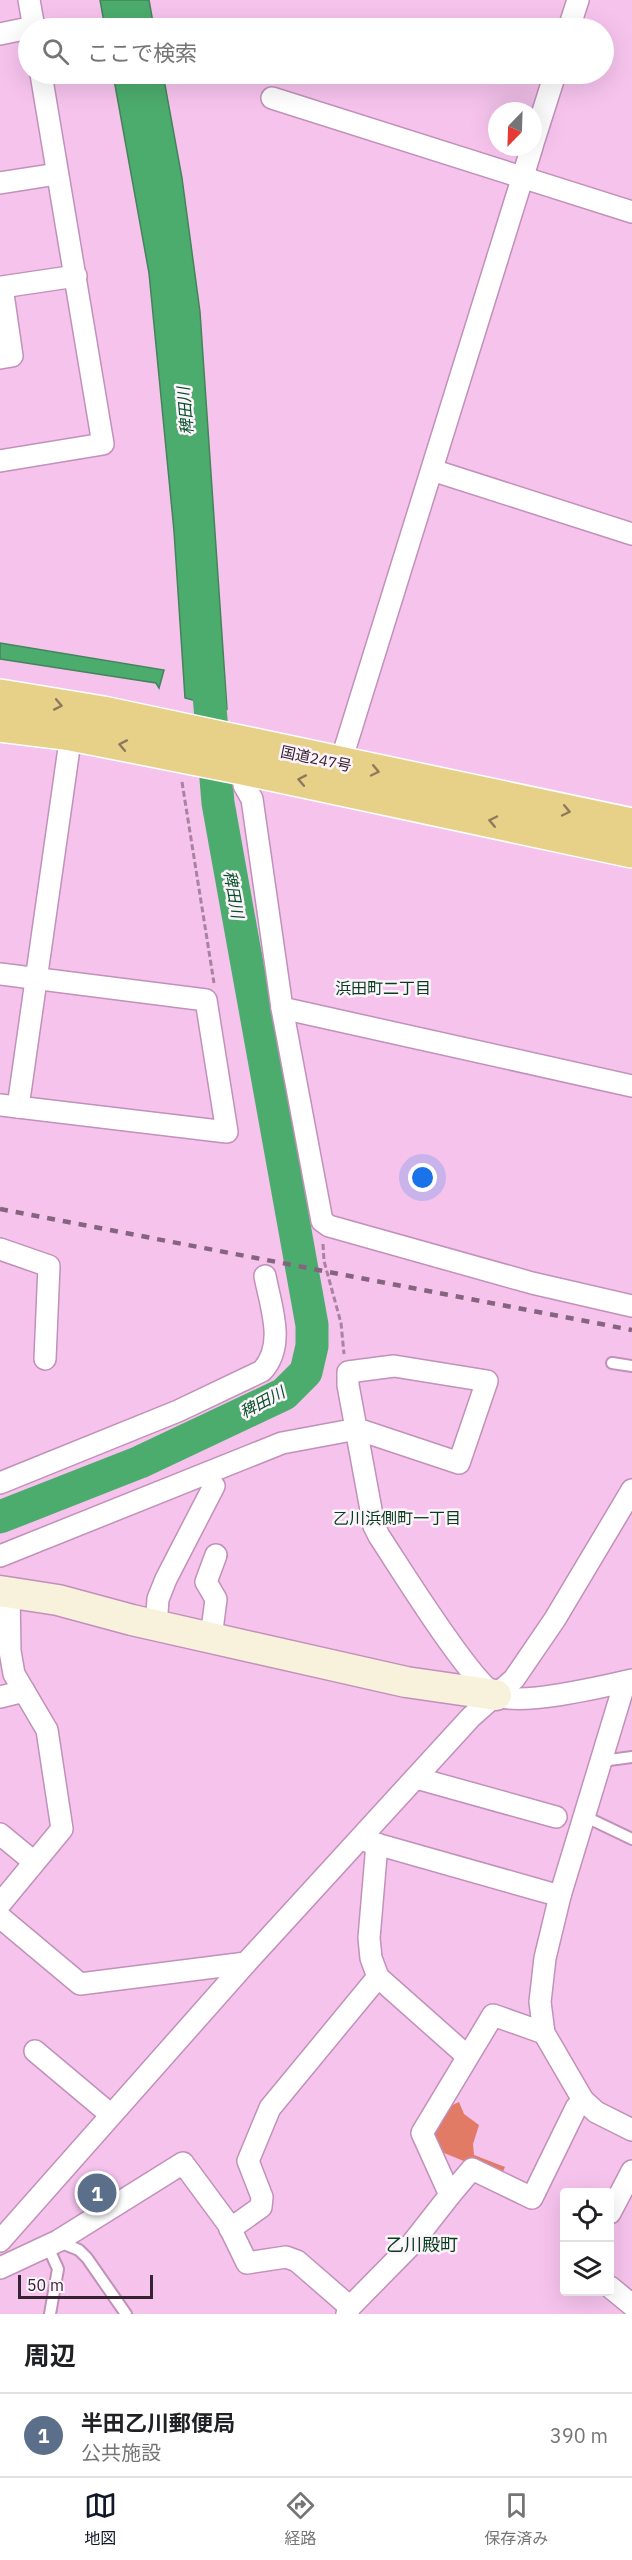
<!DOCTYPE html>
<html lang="ja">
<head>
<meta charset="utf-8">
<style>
  body { margin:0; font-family:"IBM Plex Sans","Noto Sans JP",sans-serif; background:#f2f2f2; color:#202124 }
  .controls { position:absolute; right:18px; bottom:18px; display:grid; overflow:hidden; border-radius:6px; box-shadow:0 6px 24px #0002 }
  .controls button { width:54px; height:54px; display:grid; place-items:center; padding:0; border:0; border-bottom:2px solid #e0e0e0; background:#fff; color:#202124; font:30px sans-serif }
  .compass { position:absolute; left:488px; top:102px; width:54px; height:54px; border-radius:50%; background:#fff; box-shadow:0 6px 24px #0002; rotate:203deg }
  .scale { position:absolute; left:18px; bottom:15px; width:135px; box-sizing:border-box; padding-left:6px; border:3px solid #352232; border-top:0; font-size:16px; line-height:21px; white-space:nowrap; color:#352232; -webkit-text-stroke:4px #fdf3fb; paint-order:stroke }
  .you { position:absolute; left:423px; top:1178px; width:21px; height:21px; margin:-15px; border:4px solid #fff; border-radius:50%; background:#1a73e8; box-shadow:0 0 0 9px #1a73e833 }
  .badge { display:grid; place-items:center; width:39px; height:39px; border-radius:50%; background:#111827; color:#fff; font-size:20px; font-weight:700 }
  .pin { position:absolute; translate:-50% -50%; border:3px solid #fff; box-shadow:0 2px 6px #0006 }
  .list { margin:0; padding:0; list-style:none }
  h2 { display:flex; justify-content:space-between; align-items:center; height:78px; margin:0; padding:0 24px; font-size:26px }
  h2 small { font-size:20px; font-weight:400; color:#757577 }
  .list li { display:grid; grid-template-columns:39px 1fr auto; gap:18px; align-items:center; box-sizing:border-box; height:84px; padding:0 24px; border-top:2px solid #e0e0e0 }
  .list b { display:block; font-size:22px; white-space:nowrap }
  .list p { margin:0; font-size:20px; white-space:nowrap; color:#757577 }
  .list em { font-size:20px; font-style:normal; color:#757577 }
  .icon { flex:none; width:33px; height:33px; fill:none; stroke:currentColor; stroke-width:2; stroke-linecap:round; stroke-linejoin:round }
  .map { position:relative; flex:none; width:632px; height:2314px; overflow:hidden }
  .search { position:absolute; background:#fff; box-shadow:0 6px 24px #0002; left:18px; right:18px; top:18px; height:66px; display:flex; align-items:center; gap:15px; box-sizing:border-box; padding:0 21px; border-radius:33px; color:#757577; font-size:22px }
  .sheet { height:162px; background:#fff }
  nav { display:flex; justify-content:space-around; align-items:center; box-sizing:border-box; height:84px; border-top:2px solid #e0e0e0; background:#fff; font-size:16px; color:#757577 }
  nav a { display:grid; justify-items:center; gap:3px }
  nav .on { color:#111827 }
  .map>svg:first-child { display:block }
</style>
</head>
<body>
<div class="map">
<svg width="632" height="2314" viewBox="0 0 632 2314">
  <rect width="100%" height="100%" fill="#f6c3ed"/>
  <polygon fill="#e17b66" points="459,2102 464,2114 479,2125 473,2144 474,2155 505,2167 501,2176 444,2153 433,2141 434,2132 450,2106"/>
  <g fill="#4cac6d" stroke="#45835b" stroke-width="1.5">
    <polygon points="100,0 149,0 154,28 105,28"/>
    <polygon points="113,74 163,74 182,178 200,312 227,709 185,698 174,531 149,273"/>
    <polygon points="0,643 164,670 159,688 156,683 0,659"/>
  </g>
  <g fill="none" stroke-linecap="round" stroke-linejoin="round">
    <polyline stroke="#4cac6d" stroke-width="33" points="0,1517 140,1462 284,1394 306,1372 312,1346 312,1325 218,803 206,659"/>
    <g stroke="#c191b9" stroke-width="14">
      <g id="lane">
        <polyline points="612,1363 632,1366"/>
        <polyline points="602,1761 632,1757"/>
        <polyline points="586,1817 632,1839"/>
        <polyline points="59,2242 79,2250 87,2258 126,2314"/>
        <polyline points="48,2247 58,2269 50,2314"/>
      </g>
    </g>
    <g stroke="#c191b9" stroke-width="24">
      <g id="street">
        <polyline points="29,0 34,28"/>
        <polyline points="569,28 578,0"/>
        <polyline points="0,34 34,27"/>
        <polyline points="272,98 632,212"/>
        <polyline points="533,143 555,74"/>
        <polyline points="0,183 57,174"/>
        <polyline points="0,358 12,356 2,287 76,276"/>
        <polyline points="0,461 103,444 41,74"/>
        <polyline points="432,470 632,534"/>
        <polyline points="244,768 244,785 252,799 282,1008 632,1086"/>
        <polyline points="337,774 532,147"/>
        <polyline points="0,974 206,1000 227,1132 0,1105"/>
        <polyline points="282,1008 322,1221 329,1226 532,1283 632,1306"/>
        <polyline points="18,1107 71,734"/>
        <polyline points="0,1249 49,1266 45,1359"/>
        <path d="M 0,1483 L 178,1411 L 262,1371 C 286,1345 271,1308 265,1276"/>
        <path d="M 0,1556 L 282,1443 L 357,1429 L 459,1463 L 487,1381 L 394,1366 L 348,1372 L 348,1385 L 374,1526 L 379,1536 C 399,1566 470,1682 496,1695 C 517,1707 606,1686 632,1680"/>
        <polyline points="156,1626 158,1599 166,1579 214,1486"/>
        <polyline points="211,1638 216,1599 206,1582 216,1555"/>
        <polyline points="625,1682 560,1896 545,1958 540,2002 544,2033 583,2100 596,2112 632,2130"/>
        <polyline points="0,1697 24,1691"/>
        <polyline points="416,1778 556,1817"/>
        <polyline points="0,1834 34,1862"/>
        <polyline points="366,1841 560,1896"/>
        <polyline points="377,1844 369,1938 371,1958 378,1977 467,2056"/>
        <polyline points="0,1904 62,1829 47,1730 14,1674 10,1651 9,1592"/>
        <polyline points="0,1917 80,1984 246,1963"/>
        <polyline points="35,2051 110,2114"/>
        <polyline points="450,2195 472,2169 532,2198 576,2108 583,2100"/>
        <polyline points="610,2213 632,2171"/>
        <polyline points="230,2229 261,2207 262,2197 248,2161 270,2108 378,1977"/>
        <polyline points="0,2241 246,1963 471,1717 514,1679 555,1619 632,1490"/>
        <polyline points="0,2268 58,2241 183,2163 228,2224 247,2263 286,2257 297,2261 350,2307"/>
        <polyline points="610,2287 632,2305"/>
        <polyline points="347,2314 350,2307 410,2246 450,2195 422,2133 493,2015 544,2033"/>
      </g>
    </g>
    <g stroke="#c191b9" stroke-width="33">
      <polyline id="secondary" points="0,1591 58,1600 132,1620 406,1682 496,1695"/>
    </g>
    <g stroke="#fff" stroke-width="36">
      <g id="highway">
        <polyline points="0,696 103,713 632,825"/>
        <polyline points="0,725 71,734 238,767 632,851"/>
      </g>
    </g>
    <g stroke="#a982a2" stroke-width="3" stroke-dasharray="6 3" stroke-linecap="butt">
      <polyline points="182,782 214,983"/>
      <polyline points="323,1244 324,1261 341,1323 344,1354"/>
    </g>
    <use href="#lane" stroke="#fff" stroke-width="10"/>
    <use href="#street" stroke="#fff" stroke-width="21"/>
    <use href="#secondary" stroke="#f8f1db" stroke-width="30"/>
    <use href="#highway" stroke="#e7d087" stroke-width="33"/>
    <polyline stroke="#85647f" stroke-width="4.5" stroke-dasharray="8 8" stroke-linecap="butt" points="0,1209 632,1330"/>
  </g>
  <defs><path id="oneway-chevron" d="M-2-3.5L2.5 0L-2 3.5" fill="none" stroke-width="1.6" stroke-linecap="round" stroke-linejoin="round" transform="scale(1.5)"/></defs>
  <g stroke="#8e795c">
    <use href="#oneway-chevron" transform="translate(58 705) rotate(11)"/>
    <use href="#oneway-chevron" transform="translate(123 745) rotate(-169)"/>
    <use href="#oneway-chevron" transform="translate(375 771) rotate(12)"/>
    <use href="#oneway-chevron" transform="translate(302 780) rotate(-169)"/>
    <use href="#oneway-chevron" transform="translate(566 811) rotate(12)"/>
    <use href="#oneway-chevron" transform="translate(493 821) rotate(-168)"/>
  </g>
  <g text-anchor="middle" stroke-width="5" stroke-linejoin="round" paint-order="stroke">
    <g font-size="15" fill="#352232" stroke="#fdf3fb">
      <text transform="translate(316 759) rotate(12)" y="5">国道247号</text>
    </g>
    <g font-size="16" font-style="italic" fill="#055128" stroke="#fdf3fb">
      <text transform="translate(185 411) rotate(-95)" y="6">稗田川</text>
      <text transform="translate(234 894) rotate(80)" y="6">稗田川</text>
      <text transform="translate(262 1402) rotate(-28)" y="6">稗田川</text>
    </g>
    <g font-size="16" fill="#043e1d" stroke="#fdf3fb">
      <text x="383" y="994">浜田町二丁目</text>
      <text x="397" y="1524">乙川浜側町一丁目</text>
    </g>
    <g font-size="18" fill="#043e1d" stroke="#fdf3fb">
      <text x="422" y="2251">乙川殿町</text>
    </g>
  </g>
</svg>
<div class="controls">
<button><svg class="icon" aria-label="locate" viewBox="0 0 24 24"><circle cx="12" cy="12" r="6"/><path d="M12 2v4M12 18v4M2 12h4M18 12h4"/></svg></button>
<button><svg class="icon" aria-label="layers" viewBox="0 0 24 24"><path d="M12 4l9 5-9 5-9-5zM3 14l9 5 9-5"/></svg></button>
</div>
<svg class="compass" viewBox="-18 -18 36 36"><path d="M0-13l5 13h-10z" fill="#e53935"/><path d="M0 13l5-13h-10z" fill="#757577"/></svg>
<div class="scale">50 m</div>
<div class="you"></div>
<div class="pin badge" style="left:97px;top:2193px;background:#5c6f8a">1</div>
<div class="search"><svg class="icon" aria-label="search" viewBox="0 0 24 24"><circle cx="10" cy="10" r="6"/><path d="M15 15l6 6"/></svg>ここで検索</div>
</div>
<section class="sheet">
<h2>周辺<small></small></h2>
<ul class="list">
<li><span class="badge" style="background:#5c6f8a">1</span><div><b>半田乙川郵便局</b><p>公共施設</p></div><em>390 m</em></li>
</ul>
</section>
<nav>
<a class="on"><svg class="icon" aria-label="map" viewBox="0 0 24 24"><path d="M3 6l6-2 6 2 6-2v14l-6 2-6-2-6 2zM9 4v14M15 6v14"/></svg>地図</a>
<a><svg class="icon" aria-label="directions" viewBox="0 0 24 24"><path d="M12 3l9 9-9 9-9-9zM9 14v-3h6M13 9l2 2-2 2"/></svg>経路</a>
<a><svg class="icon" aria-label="saved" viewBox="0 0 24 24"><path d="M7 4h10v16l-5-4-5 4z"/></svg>保存済み</a>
</nav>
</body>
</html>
